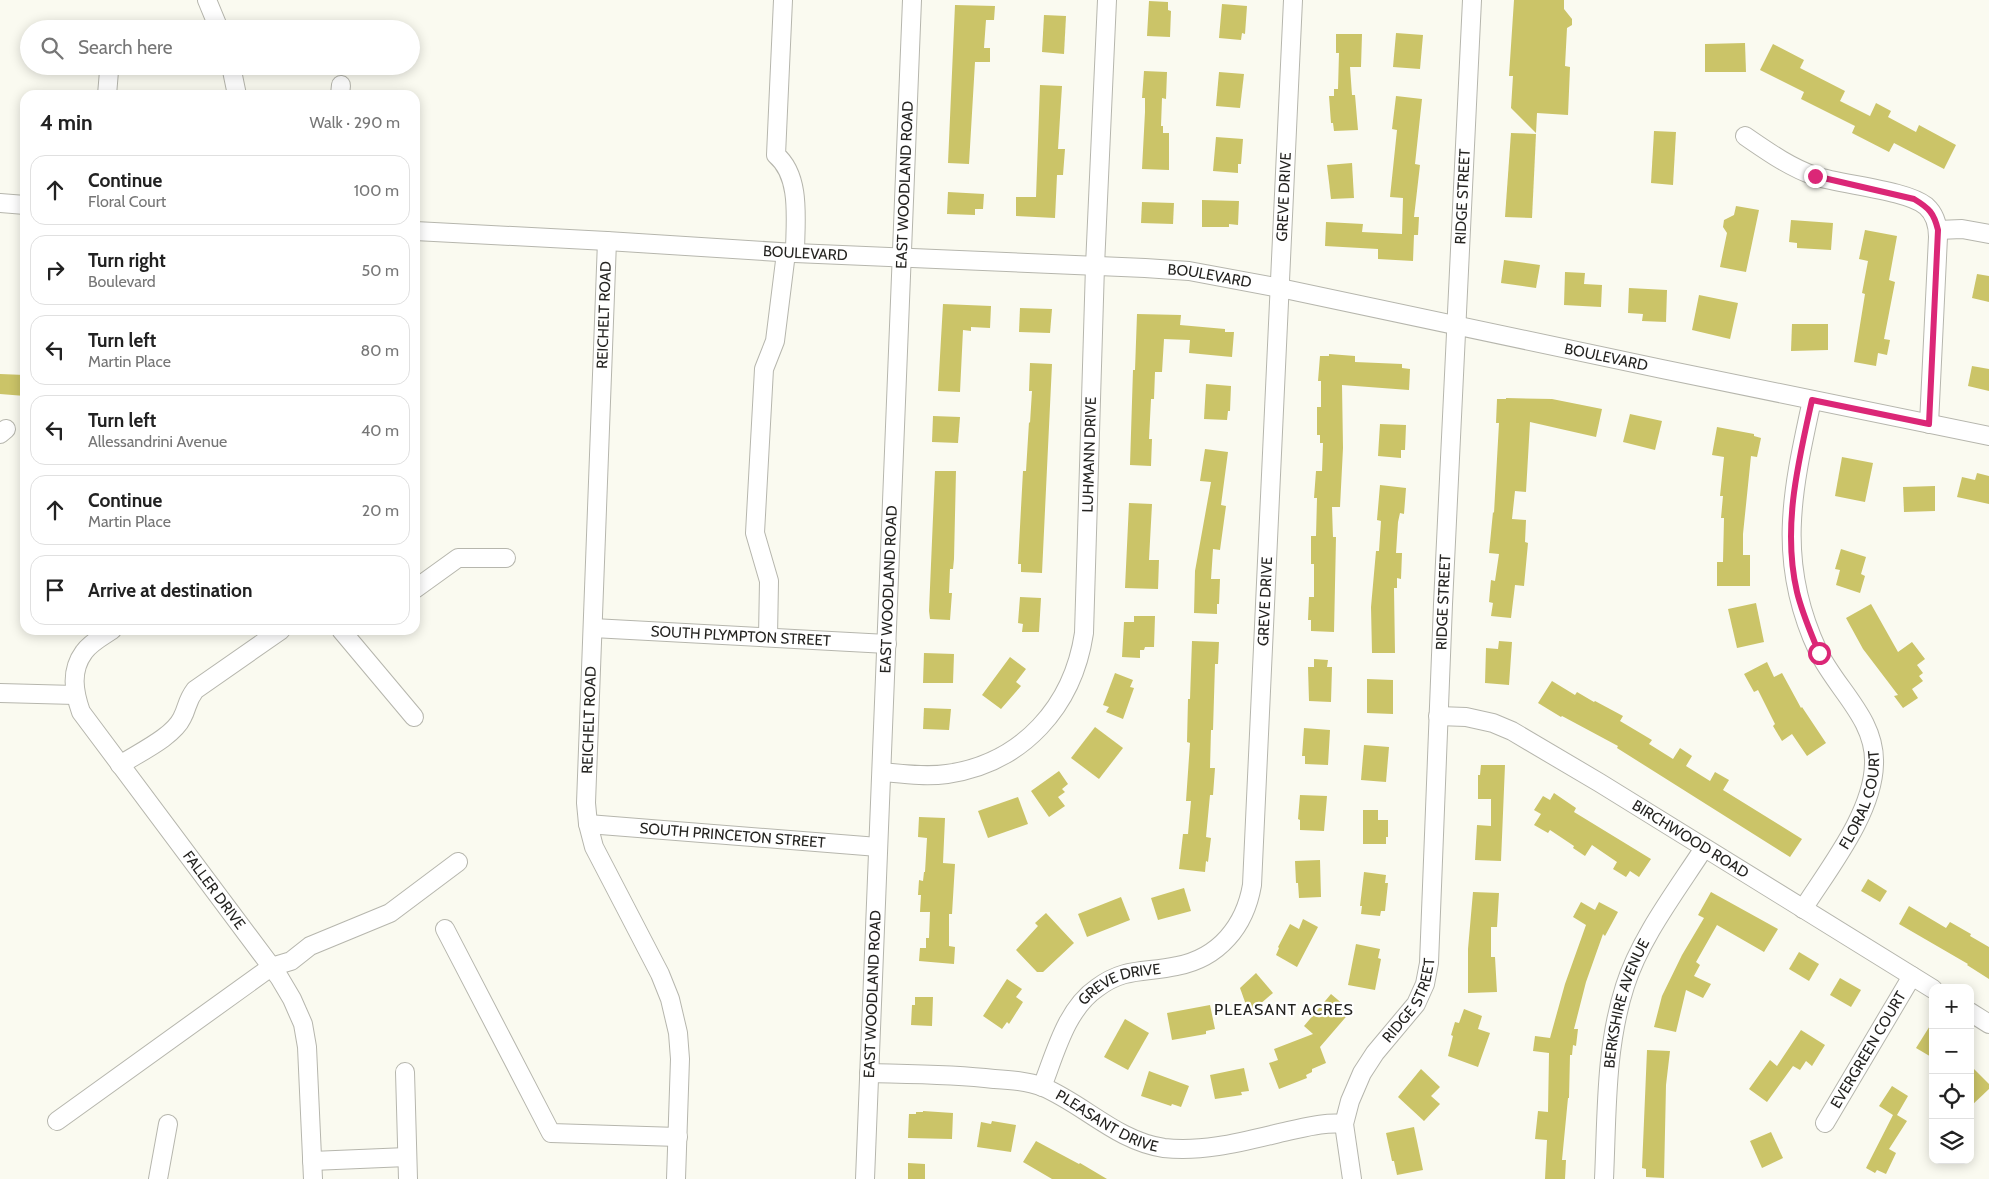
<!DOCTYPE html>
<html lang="en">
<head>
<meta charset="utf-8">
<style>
  body { margin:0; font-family:Cabin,sans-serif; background:#f2f2f2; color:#222 }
  .controls { position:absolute; right:15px; bottom:15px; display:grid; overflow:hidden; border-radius:10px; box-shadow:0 2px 12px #0003 }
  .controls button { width:45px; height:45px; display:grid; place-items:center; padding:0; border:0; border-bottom:1px solid #e0e0e0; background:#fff; color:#222; font:25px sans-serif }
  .stop { position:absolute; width:15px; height:15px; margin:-11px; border:4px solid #db2777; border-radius:50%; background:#fff }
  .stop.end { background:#db2777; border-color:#fff; box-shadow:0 1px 5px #0008 }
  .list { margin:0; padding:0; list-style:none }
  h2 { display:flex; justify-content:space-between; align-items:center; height:65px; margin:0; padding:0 20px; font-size:21px }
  h2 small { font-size:16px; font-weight:400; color:#767676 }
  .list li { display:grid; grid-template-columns:32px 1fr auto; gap:15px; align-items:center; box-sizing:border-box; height:70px; margin:0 10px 10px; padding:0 10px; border:1px solid #e0e0e0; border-radius:15px }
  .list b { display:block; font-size:19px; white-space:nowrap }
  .list p { margin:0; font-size:16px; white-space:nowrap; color:#767676 }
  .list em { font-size:16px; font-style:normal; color:#767676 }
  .icon { flex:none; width:28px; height:28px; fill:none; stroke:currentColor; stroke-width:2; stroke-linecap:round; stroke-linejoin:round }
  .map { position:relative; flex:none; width:1989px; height:1179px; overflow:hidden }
  .search { position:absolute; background:#fff; box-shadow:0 2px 12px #0003; left:20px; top:20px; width:400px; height:55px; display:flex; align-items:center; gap:12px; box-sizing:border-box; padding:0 18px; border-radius:28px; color:#767676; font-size:19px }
  .panel { position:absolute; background:#fff; box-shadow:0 2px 12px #0003; left:20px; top:90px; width:400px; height:545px; border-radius:15px }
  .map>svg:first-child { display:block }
</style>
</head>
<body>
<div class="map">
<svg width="1989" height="1179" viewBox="0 0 1989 1179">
  <rect width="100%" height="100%" fill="#fafaf0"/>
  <g fill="#cbc468">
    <polygon points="1514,0 1564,0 1564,9 1572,19 1572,25 1567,28 1565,66 1570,67 1568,115 1537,113 1536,133 1511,108 1513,76 1509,76"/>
    <polygon points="1149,1 1168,2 1168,10 1171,11 1170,37 1147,36"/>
    <polygon points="1222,4 1247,6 1245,34 1242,33 1241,40 1219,38"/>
    <polygon points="955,5 995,6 994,20 986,20 984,48 990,48 990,62 975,62 969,164 948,163"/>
    <polygon points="1044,15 1066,16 1064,54 1042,52"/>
    <polygon points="1396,33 1423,35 1420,69 1393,67"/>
    <polygon points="1336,34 1362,34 1361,67 1350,67 1352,95 1355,95 1358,130 1334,131 1333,123 1331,123 1329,96 1334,96 1334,89 1338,89 1339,53 1336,53"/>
    <polygon points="1745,43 1746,72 1705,72 1705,44"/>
    <polygon points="1773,44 1804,60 1800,68 1845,91 1840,101 1870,116 1876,103 1891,111 1888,117 1916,132 1919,125 1956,145 1944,169 1894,143 1889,152 1852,133 1855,126 1801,99 1804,92 1760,70"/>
    <polygon points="1144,71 1167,72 1166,99 1162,98 1161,126 1163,126 1163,133 1169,133 1169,170 1142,169 1145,112 1145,98 1142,98"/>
    <polygon points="1219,72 1244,74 1240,108 1216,106"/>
    <polygon points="1040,85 1062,86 1058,149 1065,149 1063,175 1057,175 1055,218 1016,216 1016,197 1036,197"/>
    <polygon points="1396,96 1422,99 1415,164 1420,165 1414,217 1419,217 1418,235 1414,235 1413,261 1378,259 1378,249 1325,246 1326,222 1363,224 1362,232 1402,234 1403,198 1390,197 1397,130 1392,129"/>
    <polygon points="1654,131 1676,132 1673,185 1651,183"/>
    <polygon points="1511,133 1536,134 1532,218 1505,217"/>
    <polygon points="1216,137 1243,139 1241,164 1238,164 1238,173 1213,171"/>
    <polygon points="1352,163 1354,198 1331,199 1327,165"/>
    <polygon points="948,192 984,194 983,209 975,209 975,215 947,214"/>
    <polygon points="1202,200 1239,201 1238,225 1229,224 1229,227 1202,227"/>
    <polygon points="1142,202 1174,203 1173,224 1141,223"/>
    <polygon points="1736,206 1759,210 1746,272 1720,267 1727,233 1723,227 1724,220 1734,215"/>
    <polygon points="1791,220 1833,223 1831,250 1797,248 1797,243 1789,242"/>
    <polygon points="1865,230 1897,236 1889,280 1895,282 1884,339 1890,340 1887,355 1878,353 1876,366 1854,362 1865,294 1862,293 1868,261 1859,259"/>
    <polygon points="1504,260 1540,265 1536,288 1501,283"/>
    <polygon points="1565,272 1585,273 1584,284 1602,285 1601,307 1564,305"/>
    <polygon points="1977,274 1989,276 1989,302 1972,298"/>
    <polygon points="1629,288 1667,290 1666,322 1642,321 1643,314 1628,313"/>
    <polygon points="1699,295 1738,303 1730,339 1692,330"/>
    <polygon points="943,304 991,306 990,328 971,327 971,331 963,330 960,392 938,391"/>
    <polygon points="1020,308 1052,309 1050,333 1019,332"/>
    <polygon points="1137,314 1181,315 1180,325 1225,329 1225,332 1234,332 1232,357 1189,353 1190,340 1164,339 1162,372 1155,372 1154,399 1151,399 1149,439 1152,439 1151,466 1130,465 1133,370 1135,370"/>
    <polygon points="1792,324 1828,324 1828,350 1791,351"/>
    <polygon points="1329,354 1355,356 1355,362 1402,364 1402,368 1410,369 1409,390 1342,385 1343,448 1340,507 1332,507 1333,537 1336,537 1334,632 1311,631 1311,620 1308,620 1309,597 1314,597 1314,564 1311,564 1311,536 1316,536 1317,498 1314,498 1316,471 1322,471 1323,443 1320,443 1320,435 1317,435 1317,407 1321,407 1321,381 1318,381 1320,356 1329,356"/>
    <polygon points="1030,363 1052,364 1042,573 1021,572 1021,564 1018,564 1023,471 1026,471 1029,422 1030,423 1032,391 1029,391"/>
    <polygon points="1972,366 1989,369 1989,391 1968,386"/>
    <polygon points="0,374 25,375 25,396 0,394"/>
    <polygon points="1206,384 1231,386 1230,411 1228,411 1227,420 1204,419"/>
    <polygon points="1506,398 1552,399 1602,409 1596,437 1530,422 1526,492 1515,491 1512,519 1526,520 1525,542 1528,543 1524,586 1515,585 1511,618 1491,616 1493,603 1489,602 1491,580 1495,581 1499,554 1489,553 1493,512 1494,513 1499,423 1496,423 1497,399 1506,399"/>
    <polygon points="1630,414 1662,421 1655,450 1623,442"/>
    <polygon points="933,416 960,417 958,443 932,442"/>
    <polygon points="1380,424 1406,425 1405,450 1401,450 1401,458 1378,456"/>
    <polygon points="1717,427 1754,434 1754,436 1761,438 1757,457 1751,456 1743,534 1743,555 1750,555 1750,586 1717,586 1717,562 1723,562 1724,518 1721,518 1723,496 1720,496 1724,457 1712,455"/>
    <polygon points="1205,449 1228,452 1221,505 1226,506 1220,550 1213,549 1211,579 1220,579 1219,604 1217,604 1217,614 1194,613 1195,571 1211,482 1200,481"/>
    <polygon points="1842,457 1873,463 1865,502 1835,496"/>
    <polygon points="935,471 956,471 954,559 953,569 950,569 949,593 952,593 950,620 930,619 929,611"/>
    <polygon points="1977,473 1989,476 1989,504 1957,497 1962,477 1975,480"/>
    <polygon points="1380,485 1406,488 1404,514 1400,513 1398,522 1396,553 1402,553 1401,579 1397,578 1397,588 1394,588 1395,653 1372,653 1371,607 1376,551 1379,551 1381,521 1377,520"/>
    <polygon points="1935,486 1935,511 1904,512 1903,487"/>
    <polygon points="1129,503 1152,504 1149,560 1159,560 1158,589 1125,588"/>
    <polygon points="1841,549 1866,557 1861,574 1865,576 1860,593 1836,585 1840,570 1835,569"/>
    <polygon points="1020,597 1041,598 1039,632 1022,632 1023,624 1018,623"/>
    <polygon points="1756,603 1764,642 1737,648 1728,609"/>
    <polygon points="1871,604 1898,652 1912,642 1925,659 1917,665 1923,673 1919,676 1923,681 1912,689 1918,698 1903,708 1894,696 1898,695 1863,649 1846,618"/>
    <polygon points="1134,616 1155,616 1154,647 1145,647 1144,650 1140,650 1140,658 1122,657 1124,622 1134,622"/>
    <polygon points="1192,641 1219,642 1218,664 1215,664 1213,730 1211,730 1210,768 1215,768 1213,795 1210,795 1206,837 1211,838 1208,862 1206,861 1205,872 1179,869 1183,834 1188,834 1191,801 1186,801 1190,743 1187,742 1188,699 1190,699"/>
    <polygon points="1499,641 1512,642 1509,685 1485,683 1486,648 1498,649"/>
    <polygon points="924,653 954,654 953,683 923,683"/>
    <polygon points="1010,657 1026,669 1016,682 1021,686 1001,709 982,695"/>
    <polygon points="1314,659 1328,660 1327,667 1332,667 1331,702 1309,701 1308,667 1314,667"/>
    <polygon points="1767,662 1774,677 1782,673 1801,708 1802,707 1826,743 1807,756 1792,734 1782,741 1773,726 1775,724 1758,690 1754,692 1744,674"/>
    <polygon points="1115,673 1133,680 1130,687 1134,688 1123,719 1106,712 1109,707 1103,705"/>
    <polygon points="1367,679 1393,680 1393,714 1367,713"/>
    <polygon points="1552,681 1575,695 1577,692 1594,702 1595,701 1623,716 1620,721 1652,740 1649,744 1673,759 1680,748 1692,756 1686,766 1710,781 1715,772 1729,780 1723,790 1802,839 1790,857 1617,748 1618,746 1562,716 1561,717 1538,703"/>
    <polygon points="924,708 951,709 949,730 923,729"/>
    <polygon points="1095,727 1123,748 1099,779 1071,758"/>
    <polygon points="1304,728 1330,730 1328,765 1305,764 1305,756 1302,756"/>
    <polygon points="1364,745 1389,747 1386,782 1361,780"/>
    <polygon points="1481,765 1505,765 1501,861 1475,860 1477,825 1491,826 1491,799 1478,799 1478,775 1480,775"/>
    <polygon points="1059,771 1068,784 1062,789 1065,792 1058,797 1065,806 1049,817 1031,791"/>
    <polygon points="1554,793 1576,808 1574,812 1651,859 1639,877 1630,871 1626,877 1613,869 1617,862 1592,845 1585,856 1573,848 1574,846 1550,830 1548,833 1534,825 1541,814 1534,810 1543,796 1550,800"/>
    <polygon points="1300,795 1327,796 1324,831 1300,830 1300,820 1298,819"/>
    <polygon points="1018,797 1028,824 988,838 978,811"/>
    <polygon points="1363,810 1378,810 1378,820 1388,820 1388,837 1386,837 1386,844 1363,844"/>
    <polygon points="919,817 945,818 943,863 955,864 952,914 949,914 949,946 955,947 954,964 919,961 920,948 926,948 926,938 929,938 930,912 920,912 921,895 918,895 919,880 923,881 924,872 925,872 927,838 918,837"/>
    <polygon points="1320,860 1321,897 1299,898 1298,883 1296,883 1295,861"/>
    <polygon points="1364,872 1386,875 1385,883 1388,883 1385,911 1381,911 1380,916 1361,914 1362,906 1360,906"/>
    <polygon points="1868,879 1887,891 1880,902 1861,891"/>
    <polygon points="1184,888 1191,911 1158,920 1151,898"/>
    <polygon points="1473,892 1499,893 1497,927 1491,927 1491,957 1495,957 1497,992 1468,993 1468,949"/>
    <polygon points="1711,892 1778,929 1764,952 1717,925 1696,962 1700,965 1694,976 1711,984 1703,998 1686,990 1676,1032 1654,1027 1662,996 1682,955 1704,918 1698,915"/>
    <polygon points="1121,897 1130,920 1087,937 1078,914"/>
    <polygon points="1581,902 1595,910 1599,902 1618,912 1605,936 1603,934 1586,982 1574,1029 1578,1029 1576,1046 1573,1045 1572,1055 1570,1055 1569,1098 1568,1098 1562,1160 1566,1160 1565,1179 1545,1179 1547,1140 1535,1139 1538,1111 1548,1112 1549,1053 1533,1051 1535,1036 1550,1038 1565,984 1586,925 1573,917"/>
    <polygon points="1909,906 1946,928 1950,922 1971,934 1970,936 1989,947 1989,979 1967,965 1968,964 1899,924"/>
    <polygon points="1046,913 1074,943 1043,972 1037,972 1016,950 1038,926 1035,923"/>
    <polygon points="1303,919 1318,927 1297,967 1276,955 1279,948 1278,947 1290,924 1299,929"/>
    <polygon points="1356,944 1380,949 1378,958 1381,959 1375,990 1348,985"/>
    <polygon points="1799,952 1819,964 1809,981 1789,969"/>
    <polygon points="1256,973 1273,993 1252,1011 1245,1002 1240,988"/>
    <polygon points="1840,978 1861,990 1851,1007 1830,995"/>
    <polygon points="1007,979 1022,989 1016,997 1023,1002 1009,1024 1007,1022 1002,1029 983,1016"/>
    <polygon points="1331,994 1351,1011 1320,1047 1326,1063 1312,1069 1312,1072 1306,1075 1307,1078 1279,1089 1269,1063 1278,1060 1274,1049 1313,1034 1304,1026"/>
    <polygon points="915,997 933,997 932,1026 911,1025 912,1005 915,1005"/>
    <polygon points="1210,1005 1215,1029 1206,1031 1206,1034 1172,1040 1167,1013"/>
    <polygon points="1464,1009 1482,1016 1478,1029 1490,1033 1478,1067 1448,1056 1453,1036 1451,1035 1455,1022 1459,1023"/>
    <polygon points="1125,1019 1149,1033 1128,1070 1104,1057"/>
    <polygon points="1933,1021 1933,1058 1916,1048"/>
    <polygon points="1801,1030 1825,1045 1812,1066 1806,1061 1800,1070 1793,1066 1767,1102 1749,1089 1770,1060 1777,1066"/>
    <polygon points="1647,1050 1670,1051 1666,1085 1664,1178 1646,1177 1646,1169 1642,1168"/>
    <polygon points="1970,1065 1989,1084 1989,1089 1970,1107"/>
    <polygon points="1244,1068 1249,1091 1241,1092 1242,1095 1215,1099 1210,1075"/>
    <polygon points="1421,1069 1440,1087 1431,1096 1440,1104 1424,1121 1398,1097"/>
    <polygon points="1149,1071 1189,1086 1181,1107 1172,1104 1171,1106 1141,1096"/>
    <polygon points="1892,1086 1908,1096 1897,1115 1907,1121 1889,1149 1896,1153 1886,1174 1877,1170 1875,1173 1866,1168 1893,1115 1879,1106"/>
    <polygon points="923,1111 953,1113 952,1139 908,1138 909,1114 916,1114 916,1112 923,1112"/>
    <polygon points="992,1121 1016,1125 1011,1152 977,1147 981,1122 991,1124"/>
    <polygon points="1414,1127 1423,1170 1397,1175 1394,1161 1392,1161 1386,1133"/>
    <polygon points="1771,1132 1783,1158 1762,1168 1750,1141"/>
    <polygon points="1036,1141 1079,1164 1080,1163 1107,1179 1052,1179 1023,1162"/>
    <polygon points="908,1163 925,1164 925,1179 908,1179"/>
  </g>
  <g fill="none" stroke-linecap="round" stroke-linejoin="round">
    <g stroke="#b6b6ad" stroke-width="20">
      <g id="minor">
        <polyline points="207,0 219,29"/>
        <path d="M 783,0 L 776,155 C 802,177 795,223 795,253"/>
        <polyline points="231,66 237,95"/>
        <polyline points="107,95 109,71"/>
        <polyline points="340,95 341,85"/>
        <path d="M 1745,136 C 1767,151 1789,167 1815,176 C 1842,185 1907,190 1926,206 C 1935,214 1938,225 1938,237 L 1929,424"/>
        <polyline points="0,203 25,205"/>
        <polyline points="1938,230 1962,229 1989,234"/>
        <path id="s1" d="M 415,231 L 607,241 L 795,253 L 1145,268 L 1189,271 L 1280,288 L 1662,369 L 1989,436"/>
        <polyline points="607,241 586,803 588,824 594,847 660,974 670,999 678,1033 680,1059 676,1179"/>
        <polyline points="0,434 6,429"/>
        <polyline points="415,589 458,558 506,558"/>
        <path id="s2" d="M 593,628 L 887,644"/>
        <path id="s3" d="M 112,630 C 103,636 90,643 84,652 C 70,671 74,692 81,712 L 279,977 L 292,999 L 303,1024 L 307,1047 L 313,1179"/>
        <polyline points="341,630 414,717"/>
        <polyline points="768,637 769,581 755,533 764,369 775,341 786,253"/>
        <polyline points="0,693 75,695"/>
        <path id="s4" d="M 1438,716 L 1466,717 L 1493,723 L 1512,731 L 1600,783 L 1933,989"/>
        <path d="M 120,765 C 138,753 173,737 182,718 C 188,707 186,702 195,690 L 281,630"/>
        <path id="s5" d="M 882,772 C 904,774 926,777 947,774 C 1023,763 1073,706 1084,633 L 1095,266 L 1107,0"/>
        <path id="s6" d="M 588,824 L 878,847"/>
        <path id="s7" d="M 1803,909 C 1829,868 1873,813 1874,764 C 1876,719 1836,689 1818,651 C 1776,561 1792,492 1812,400"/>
        <polyline points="445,929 551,1133 678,1137"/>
        <polyline points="1970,1012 1989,1024"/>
        <polyline points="405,1072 408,1179"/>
        <path id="s8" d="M 869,1073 C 910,1074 953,1074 994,1079 C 1010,1080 1027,1081 1043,1087 C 1085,1105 1117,1141 1164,1148 C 1205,1153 1249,1140 1288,1131 C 1307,1127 1325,1122 1344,1124"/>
        <path id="s9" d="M 1042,1087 C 1055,1054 1066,1009 1097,988 C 1125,967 1145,973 1177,966 C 1219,958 1245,926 1252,885 L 1293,0"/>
        <polyline points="57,1121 271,967 291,961 310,946 390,913 458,862"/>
        <path id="s10" d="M 1825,1123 L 1912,976"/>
        <polyline points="312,1161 407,1157"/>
        <polyline points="158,1179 168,1124"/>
        <path id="s11" d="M 865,1179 L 912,0"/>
        <path id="s12" d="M 1352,1179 L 1344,1124 L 1350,1101 L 1362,1073 L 1375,1053 L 1416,1004 L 1425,984 L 1429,963 L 1443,604 L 1472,0"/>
        <path id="s13" d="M 1604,1179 C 1607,1115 1605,1048 1625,986 C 1640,938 1677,890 1704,848"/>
      </g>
    </g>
    <use href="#minor" stroke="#fff" stroke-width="18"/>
  </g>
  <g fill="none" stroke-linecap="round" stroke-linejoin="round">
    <path stroke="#db2777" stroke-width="6" d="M 1815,176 L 1914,199 C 1929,208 1934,213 1938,230 L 1929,424 L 1812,400 C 1798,463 1782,528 1797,592 C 1802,613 1811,633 1819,653"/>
  </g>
  <g text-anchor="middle" stroke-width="4.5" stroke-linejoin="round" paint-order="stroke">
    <g font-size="15" fill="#252421" stroke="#fffffe">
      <text dy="5" stroke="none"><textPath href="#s11" startOffset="995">EAST WOODLAND ROAD</textPath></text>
      <text dy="5" stroke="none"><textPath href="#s9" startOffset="1006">GREVE DRIVE</textPath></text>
      <text dy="5" stroke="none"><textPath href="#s12" startOffset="1008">RIDGE STREET</textPath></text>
      <text dy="5" stroke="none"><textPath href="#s1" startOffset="391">BOULEVARD</textPath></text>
      <text dy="5" stroke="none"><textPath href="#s1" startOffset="796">BOULEVARD</textPath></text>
      <text transform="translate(604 315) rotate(-88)" y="5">REICHELT ROAD</text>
      <text dy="5" stroke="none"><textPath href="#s1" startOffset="1201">BOULEVARD</textPath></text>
      <text dy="5" stroke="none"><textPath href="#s5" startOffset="455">LUHMANN DRIVE</textPath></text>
      <text dy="5" stroke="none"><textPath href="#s11" startOffset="590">EAST WOODLAND ROAD</textPath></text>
      <text dy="5" stroke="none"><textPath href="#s9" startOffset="601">GREVE DRIVE</textPath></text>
      <text dy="5" stroke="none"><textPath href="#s12" startOffset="602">RIDGE STREET</textPath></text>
      <text dy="5" stroke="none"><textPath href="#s2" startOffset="148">SOUTH PLYMPTON STREET</textPath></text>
      <text transform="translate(589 720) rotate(-88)" y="5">REICHELT ROAD</text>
      <text dy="5" stroke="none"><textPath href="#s7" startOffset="125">FLORAL COURT</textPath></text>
      <text dy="5" stroke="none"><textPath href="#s6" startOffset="145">SOUTH PRINCETON STREET</textPath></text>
      <text dy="5" stroke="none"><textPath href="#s4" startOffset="285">BIRCHWOOD ROAD</textPath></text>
      <text dy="5" stroke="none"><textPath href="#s3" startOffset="321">FALLER DRIVE</textPath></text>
      <text dy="5" stroke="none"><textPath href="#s9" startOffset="138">GREVE DRIVE</textPath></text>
      <text dy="5" stroke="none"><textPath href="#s11" startOffset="185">EAST WOODLAND ROAD</textPath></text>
      <text dy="5" stroke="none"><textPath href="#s12" startOffset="198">RIDGE STREET</textPath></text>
      <text dy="5" stroke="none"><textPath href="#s13" startOffset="178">BERKSHIRE AVENUE</textPath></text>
      <text dy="5" stroke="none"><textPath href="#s10" startOffset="85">EVERGREEN COURT</textPath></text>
      <text dy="5" stroke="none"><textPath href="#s8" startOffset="248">PLEASANT DRIVE</textPath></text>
    </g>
    <g font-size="16" letter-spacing="1" fill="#252421" stroke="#fffffe">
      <text x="1284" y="1015">PLEASANT ACRES</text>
    </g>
  </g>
</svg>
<div class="controls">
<button>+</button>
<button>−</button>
<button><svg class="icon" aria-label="locate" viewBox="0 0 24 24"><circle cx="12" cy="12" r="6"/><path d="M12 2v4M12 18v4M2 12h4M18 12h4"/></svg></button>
<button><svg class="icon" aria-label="layers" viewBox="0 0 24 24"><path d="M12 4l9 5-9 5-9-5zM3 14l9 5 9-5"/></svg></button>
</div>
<div class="stop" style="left:1819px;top:653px"></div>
<div class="stop end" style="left:1815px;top:176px"></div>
<div class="search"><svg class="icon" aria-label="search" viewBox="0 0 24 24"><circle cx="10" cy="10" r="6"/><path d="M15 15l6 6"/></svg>Search here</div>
<section class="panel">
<h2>4 min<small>Walk · 290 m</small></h2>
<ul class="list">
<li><svg class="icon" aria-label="ahead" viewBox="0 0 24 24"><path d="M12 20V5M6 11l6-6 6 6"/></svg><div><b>Continue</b><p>Floral Court</p></div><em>100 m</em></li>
<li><svg class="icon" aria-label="right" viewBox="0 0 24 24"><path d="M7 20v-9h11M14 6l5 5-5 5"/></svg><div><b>Turn right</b><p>Boulevard</p></div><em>50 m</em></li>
<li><svg class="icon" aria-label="left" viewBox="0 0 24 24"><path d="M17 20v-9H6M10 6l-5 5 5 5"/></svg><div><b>Turn left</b><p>Martin Place</p></div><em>80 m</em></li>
<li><svg class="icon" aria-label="left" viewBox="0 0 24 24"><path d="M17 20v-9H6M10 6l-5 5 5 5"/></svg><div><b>Turn left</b><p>Allessandrini Avenue</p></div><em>40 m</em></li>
<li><svg class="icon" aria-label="ahead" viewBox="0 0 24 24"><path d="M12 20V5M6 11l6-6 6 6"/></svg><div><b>Continue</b><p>Martin Place</p></div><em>20 m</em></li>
<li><svg class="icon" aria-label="arrive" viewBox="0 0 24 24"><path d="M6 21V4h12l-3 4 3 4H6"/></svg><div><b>Arrive at destination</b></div></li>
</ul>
</section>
</div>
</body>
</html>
